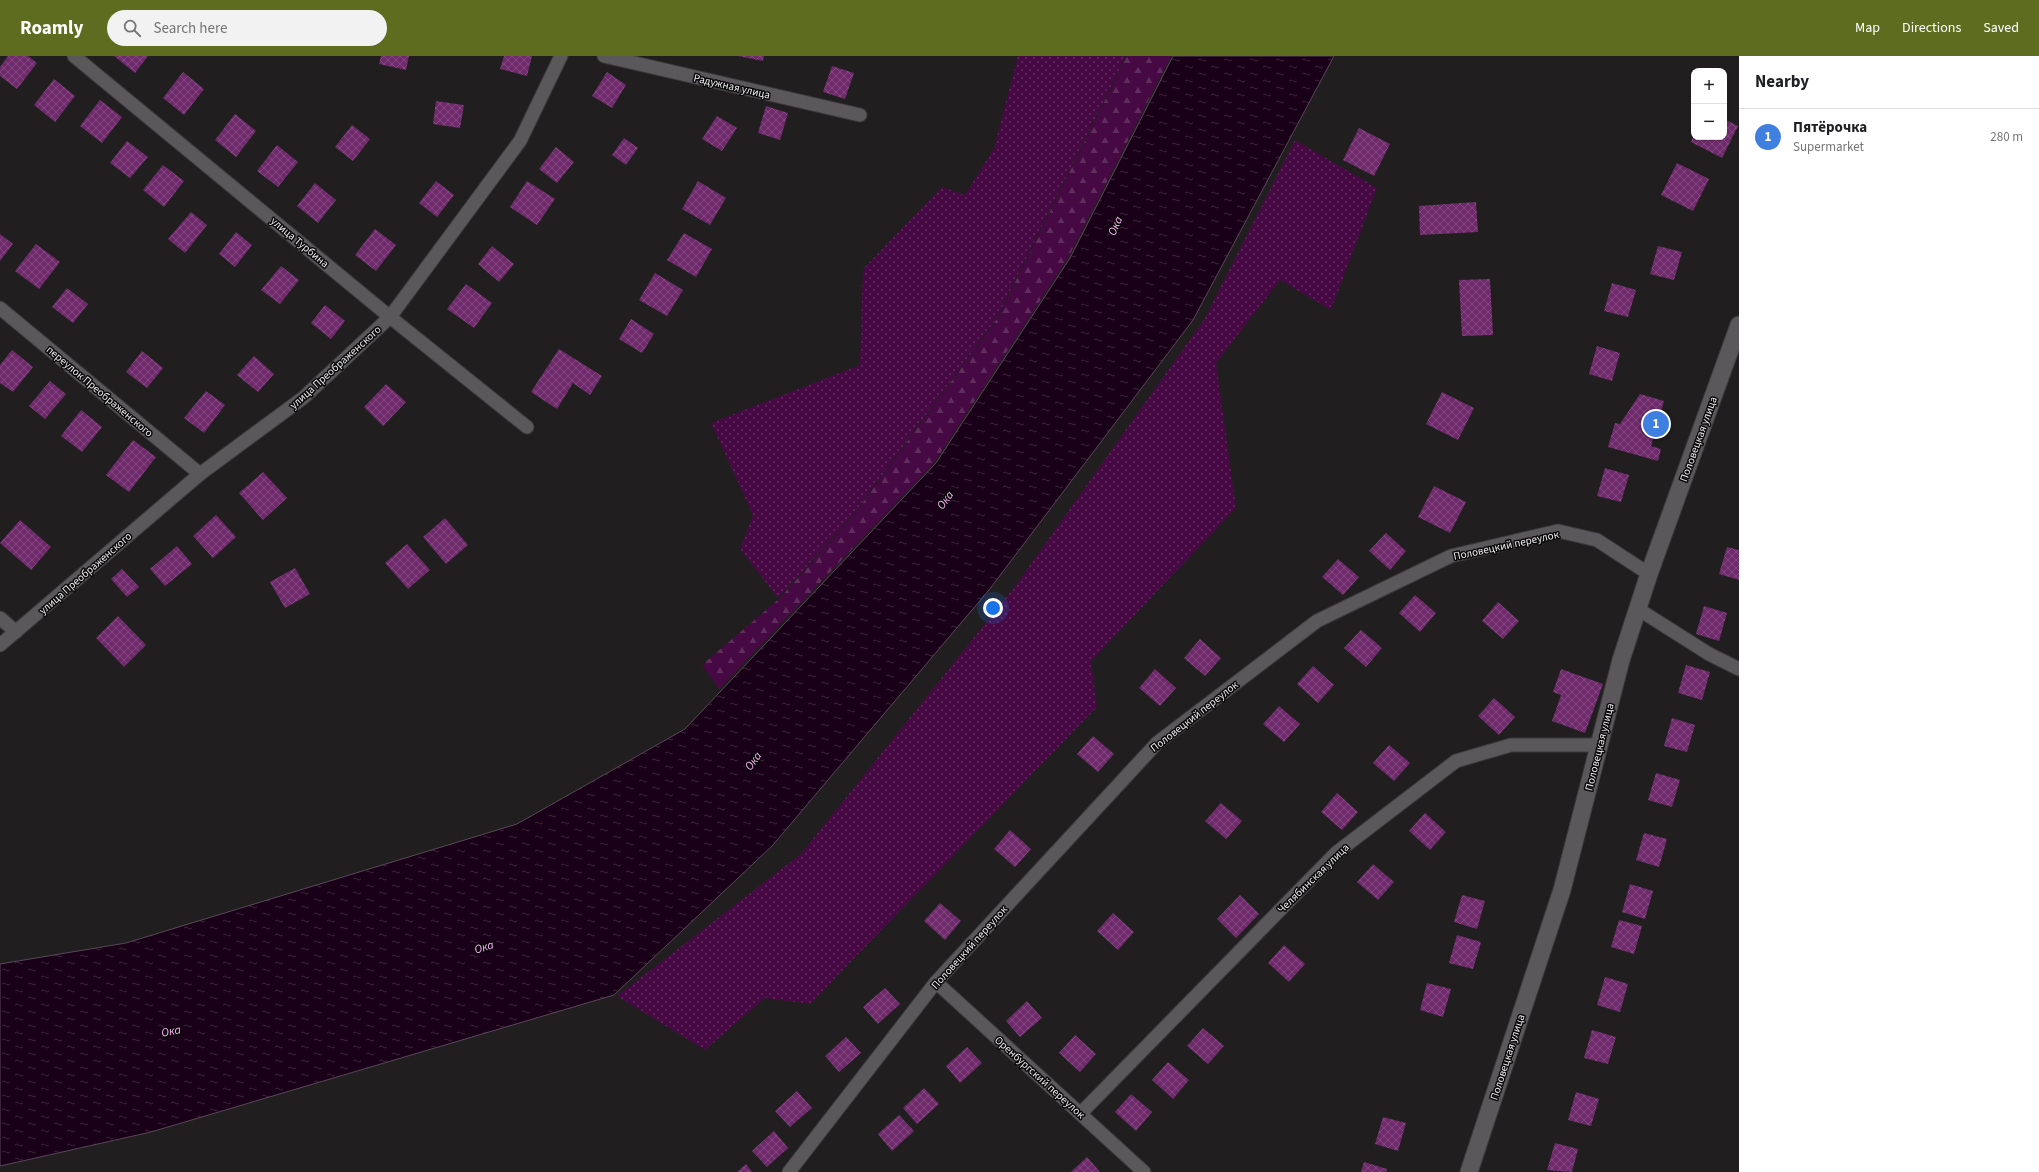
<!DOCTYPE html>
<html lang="en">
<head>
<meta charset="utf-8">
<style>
  body { margin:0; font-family:"Source Sans 3",sans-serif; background:#f2f2f2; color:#202124 }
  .controls { position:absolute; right:12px; top:12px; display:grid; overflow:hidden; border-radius:8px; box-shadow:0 1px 3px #0004 }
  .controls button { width:36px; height:36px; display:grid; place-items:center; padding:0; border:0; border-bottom:1px solid #e0e0e0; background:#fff; color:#202124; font:20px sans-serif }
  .you { position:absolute; left:993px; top:552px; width:14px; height:14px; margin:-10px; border:3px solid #fff; border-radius:50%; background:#1a73e8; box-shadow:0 0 0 6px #1a73e833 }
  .badge { display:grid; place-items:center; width:26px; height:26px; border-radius:50%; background:#5e6c1f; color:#fff; font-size:13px; font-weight:700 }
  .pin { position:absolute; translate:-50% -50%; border:2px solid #fff; box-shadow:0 1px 4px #0006 }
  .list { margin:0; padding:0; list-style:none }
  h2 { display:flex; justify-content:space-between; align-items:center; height:52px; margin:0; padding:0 16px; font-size:17px }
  h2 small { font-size:13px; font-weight:400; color:#757577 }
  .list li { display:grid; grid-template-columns:26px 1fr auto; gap:12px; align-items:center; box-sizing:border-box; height:56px; padding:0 16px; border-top:1px solid #e0e0e0 }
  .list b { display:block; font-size:15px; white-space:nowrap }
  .list p { margin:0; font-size:13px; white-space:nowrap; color:#757577 }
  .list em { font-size:13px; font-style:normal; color:#757577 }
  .icon { flex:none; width:22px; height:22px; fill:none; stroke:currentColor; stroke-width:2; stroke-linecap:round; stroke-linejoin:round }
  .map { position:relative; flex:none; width:1739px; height:1116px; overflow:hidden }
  header { display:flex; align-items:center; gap:24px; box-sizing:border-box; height:56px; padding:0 20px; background:#5e6c1f; color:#fff }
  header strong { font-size:19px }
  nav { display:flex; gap:22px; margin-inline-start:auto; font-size:14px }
  .search { width:280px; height:36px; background:#f2f2f2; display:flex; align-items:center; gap:10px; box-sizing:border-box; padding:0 14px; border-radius:22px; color:#757577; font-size:15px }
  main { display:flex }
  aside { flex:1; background:#fff }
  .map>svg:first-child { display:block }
</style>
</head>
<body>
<header>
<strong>Roamly</strong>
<div class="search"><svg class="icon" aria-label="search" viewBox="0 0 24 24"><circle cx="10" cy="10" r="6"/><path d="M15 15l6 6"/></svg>Search here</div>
<nav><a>Map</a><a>Directions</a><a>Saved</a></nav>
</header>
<main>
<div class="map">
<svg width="1739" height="1116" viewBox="0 0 1739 1116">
  <defs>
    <pattern id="grass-dots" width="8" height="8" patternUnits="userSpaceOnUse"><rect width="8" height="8" fill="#460943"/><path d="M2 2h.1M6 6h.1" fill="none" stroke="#612d5e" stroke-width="1.8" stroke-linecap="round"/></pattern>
    <pattern id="forest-firs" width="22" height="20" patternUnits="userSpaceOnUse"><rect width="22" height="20" fill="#460943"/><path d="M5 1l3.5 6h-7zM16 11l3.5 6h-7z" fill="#612d5e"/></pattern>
    <pattern id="water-ripples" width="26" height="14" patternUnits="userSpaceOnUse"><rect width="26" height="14" fill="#190018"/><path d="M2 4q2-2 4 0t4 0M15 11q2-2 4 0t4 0" fill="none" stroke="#3b253a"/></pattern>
    <pattern id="building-cross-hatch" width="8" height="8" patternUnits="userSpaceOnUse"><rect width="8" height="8" fill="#6e2a6a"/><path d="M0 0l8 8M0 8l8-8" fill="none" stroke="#834980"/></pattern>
  </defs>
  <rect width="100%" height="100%" fill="#211e20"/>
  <g fill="url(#grass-dots)">
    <polygon points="1018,0 1126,0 996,263 852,460 778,542 740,493 753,459 711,367 860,309 863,213 942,131 965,139 994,92"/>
    <polygon points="1295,84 1377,132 1331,254 1280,224 1216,307 1236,452 1091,605 1097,651 810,948 765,942 705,994 617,940 801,798 1016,529 1205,262"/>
  </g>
  <polygon fill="url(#forest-firs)" points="1127,0 1171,0 1068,202 934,407 719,633 702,609 780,542 853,460 997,263"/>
  <polygon fill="url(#water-ripples)" stroke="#594758" points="1173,0 1334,0 1193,264 989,534 772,790 614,939 151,1076 0,1110 0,908 126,887 517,768 685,673 936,407 1070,202"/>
  <g fill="url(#building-cross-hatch)">
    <polygon points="8,0 28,0 37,7 17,33 0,20 0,11"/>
    <polygon points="114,0 148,0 135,17"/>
    <polygon points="381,0 409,0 406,14 379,8"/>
    <polygon points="504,0 532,0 527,20 500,13"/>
    <polygon points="738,0 764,0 763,5"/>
    <polygon points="832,10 854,17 845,43 823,36"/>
    <polygon points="183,16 204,33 184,59 163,42"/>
    <polygon points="607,16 626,29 612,52 592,40"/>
    <polygon points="54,23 75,40 55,66 34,49"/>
    <polygon points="100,44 122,61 102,87 80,70"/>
    <polygon points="436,45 464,49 460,72 433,68"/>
    <polygon points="766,50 788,57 780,84 758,77"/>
    <polygon points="235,58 256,75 236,101 215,84"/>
    <polygon points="717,60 737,72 722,95 702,83"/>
    <polygon points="1724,63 1738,70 1722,102 1691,86 1693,81 1724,81"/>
    <polygon points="352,69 370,83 353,105 335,91"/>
    <polygon points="1359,72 1390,88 1374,120 1343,104"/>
    <polygon points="624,82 638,92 626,109 612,99"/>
    <polygon points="127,85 148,101 130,122 110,107"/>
    <polygon points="277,89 298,106 278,131 257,115"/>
    <polygon points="556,91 574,106 557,127 539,113"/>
    <polygon points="1677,107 1709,123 1693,155 1661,139"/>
    <polygon points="163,109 184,125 164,151 143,134"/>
    <polygon points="436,125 454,139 437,161 419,147"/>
    <polygon points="527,125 555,143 537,169 510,151"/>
    <polygon points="698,125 726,142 710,169 682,153"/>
    <polygon points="315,127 336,144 318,167 297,150"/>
    <polygon points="1476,146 1478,176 1420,179 1419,150"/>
    <polygon points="191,156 207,169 185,197 168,183"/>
    <polygon points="375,173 396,189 376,215 355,199"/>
    <polygon points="236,176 252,189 235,211 219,198"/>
    <polygon points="684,177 712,193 696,221 667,204"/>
    <polygon points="0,178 13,188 0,205"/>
    <polygon points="36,188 60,206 39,233 15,215"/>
    <polygon points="492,190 514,208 499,226 478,208"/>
    <polygon points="1658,190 1682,196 1674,224 1650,218"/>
    <polygon points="281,210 299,224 280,248 261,234"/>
    <polygon points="655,217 683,234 667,260 639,244"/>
    <polygon points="1490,223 1493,279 1462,280 1459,224"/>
    <polygon points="1612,227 1636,234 1628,261 1604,255"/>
    <polygon points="466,228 492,247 474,272 447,253"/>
    <polygon points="67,232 88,248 73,267 52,251"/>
    <polygon points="325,249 345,265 331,283 311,267"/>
    <polygon points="631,263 654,278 642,297 619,283"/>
    <polygon points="1597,290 1620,297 1612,325 1589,318"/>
    <polygon points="559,293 602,320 590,339 573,327 557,353 531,336"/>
    <polygon points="12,294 33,311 13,336 0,327 0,309"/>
    <polygon points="142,295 163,312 147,332 126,316"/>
    <polygon points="254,300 274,318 258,336 237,319"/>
    <polygon points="50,325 66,338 45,363 29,350"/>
    <polygon points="386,328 406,346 383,370 364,351"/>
    <polygon points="206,335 225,349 204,377 184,362"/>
    <polygon points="1442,336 1474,352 1458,384 1426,368"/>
    <polygon points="1640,338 1664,345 1651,390 1661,393 1658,405 1608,391 1615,367 1620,368"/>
    <polygon points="81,354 102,371 82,396 61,380"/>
    <polygon points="133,384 156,401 129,436 106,419"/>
    <polygon points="1605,412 1629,419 1621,446 1597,440"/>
    <polygon points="263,416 287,442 263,464 239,437"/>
    <polygon points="1434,430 1466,446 1450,477 1418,461"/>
    <polygon points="216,459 236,481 213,502 193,480"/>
    <polygon points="445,462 468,489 446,508 423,481"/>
    <polygon points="20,464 51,491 31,514 0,487"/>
    <polygon points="1386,477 1406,495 1390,514 1369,495"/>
    <polygon points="407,488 430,514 408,533 385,507"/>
    <polygon points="177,490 192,508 165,530 150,513"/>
    <polygon points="1727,491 1739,494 1739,524 1719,518"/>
    <polygon points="1338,503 1359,521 1343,539 1322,521"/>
    <polygon points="295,512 310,538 285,552 270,526"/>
    <polygon points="122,513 139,531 127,541 111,523"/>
    <polygon points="1415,539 1436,557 1420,576 1399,557"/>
    <polygon points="1498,546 1519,565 1503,583 1482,565"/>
    <polygon points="1704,550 1727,557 1719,585 1696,578"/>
    <polygon points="118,560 146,589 124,611 96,582"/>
    <polygon points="1361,574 1382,592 1366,611 1344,592"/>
    <polygon points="1200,583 1221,602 1205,620 1184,602"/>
    <polygon points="1686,609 1710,616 1702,644 1678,637"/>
    <polygon points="1313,610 1334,629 1318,647 1297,628"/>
    <polygon points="1155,613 1176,632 1160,650 1139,632"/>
    <polygon points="1561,613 1603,628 1585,677 1552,665 1561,639 1553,636"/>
    <polygon points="1494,642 1515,661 1499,679 1478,660"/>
    <polygon points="1279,650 1300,668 1284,686 1263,668"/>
    <polygon points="1672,662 1695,669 1687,696 1664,690"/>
    <polygon points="1093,680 1114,698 1098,716 1077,698"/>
    <polygon points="1389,689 1410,707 1394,725 1373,707"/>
    <polygon points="1656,717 1680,724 1672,751 1648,744"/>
    <polygon points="1337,737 1358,756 1342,774 1321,756"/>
    <polygon points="1221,747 1242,765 1226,783 1205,765"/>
    <polygon points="1425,757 1446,776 1430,794 1409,775"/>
    <polygon points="1010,774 1031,793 1015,811 994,793"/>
    <polygon points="1644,777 1667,783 1659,811 1636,804"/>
    <polygon points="1373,808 1394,826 1378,844 1357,826"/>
    <polygon points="1630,828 1653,835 1645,863 1622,856"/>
    <polygon points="1240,839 1259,858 1236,882 1217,863"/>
    <polygon points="1462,839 1485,845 1477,873 1454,866"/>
    <polygon points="940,847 961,865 945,884 924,865"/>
    <polygon points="1113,857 1134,876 1118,894 1097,875"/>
    <polygon points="1619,864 1642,870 1634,898 1611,891"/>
    <polygon points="1457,879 1481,886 1473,913 1449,907"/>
    <polygon points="1284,889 1305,908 1289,926 1268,907"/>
    <polygon points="1605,921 1628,928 1620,956 1597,949"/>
    <polygon points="1427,927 1451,933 1443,961 1420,954"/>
    <polygon points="885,932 900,948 878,968 863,951"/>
    <polygon points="1027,945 1042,962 1020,981 1006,965"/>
    <polygon points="1203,972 1224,990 1208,1008 1187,990"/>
    <polygon points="1592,974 1616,981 1608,1008 1584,1002"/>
    <polygon points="1075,979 1096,998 1080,1016 1059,997"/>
    <polygon points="846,981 861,997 839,1016 825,1000"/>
    <polygon points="967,991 982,1007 960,1027 946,1010"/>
    <polygon points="1168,1006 1189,1024 1173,1043 1152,1024"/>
    <polygon points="924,1032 939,1048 917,1068 903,1052"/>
    <polygon points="797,1035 812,1052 790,1071 775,1055"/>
    <polygon points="1576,1036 1599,1043 1591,1070 1568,1064"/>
    <polygon points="1131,1038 1152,1056 1136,1075 1115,1056"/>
    <polygon points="899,1059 914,1075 892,1095 878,1078"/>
    <polygon points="1383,1061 1406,1067 1398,1095 1375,1088"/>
    <polygon points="774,1075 788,1092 767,1111 752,1095"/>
    <polygon points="1555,1087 1578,1093 1572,1116 1547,1114"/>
    <polygon points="1087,1101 1100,1116 1071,1116"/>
    <polygon points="1364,1106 1387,1113 1386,1116 1361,1116"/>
    <polygon points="746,1108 752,1116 737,1116"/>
  </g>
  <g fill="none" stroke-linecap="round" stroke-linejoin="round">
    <g stroke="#3c3a3c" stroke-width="15">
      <g id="minor">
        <polyline points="74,0 390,261 527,371"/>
        <polyline points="604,0 860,59"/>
        <polyline points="0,252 200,418"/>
        <polyline points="1638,553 1709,598 1739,613"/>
        <polyline points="0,562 16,576"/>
        <polyline points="0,589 200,418 303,342 390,261 520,85 561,0"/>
        <polyline points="936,926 1144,1116"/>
        <polyline points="1081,1057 1336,797 1456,705 1511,689 1600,689"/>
        <polyline points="789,1116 936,926 1157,687 1317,565 1451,500 1558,475 1597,484 1649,518"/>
      </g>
    </g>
    <g stroke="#3c3a3c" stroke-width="19">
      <polyline id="tertiary" points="1469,1116 1562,834 1621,604 1649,518 1739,269"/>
    </g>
    <use href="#minor" stroke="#5b585b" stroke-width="13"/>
    <use href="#tertiary" stroke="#5b585b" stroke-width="17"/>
  </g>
  <g text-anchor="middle" stroke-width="3" stroke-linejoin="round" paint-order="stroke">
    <g font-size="11" fill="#eeecee" stroke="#0a090a">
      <text transform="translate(732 30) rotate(13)" y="4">Радужная улица</text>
      <text transform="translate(300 186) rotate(40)" y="4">улица Турбина</text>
      <text transform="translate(335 311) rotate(-42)" y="4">улица Преображенского</text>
      <text transform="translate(100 335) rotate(40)" y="4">переулок Преображенского</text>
      <text transform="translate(1698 383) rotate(-70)" y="4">Половецкая улица</text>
      <text transform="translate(1506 489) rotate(-12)" y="4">Половецкий переулок</text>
      <text transform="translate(85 517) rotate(-41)" y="4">улица Преображенского</text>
      <text transform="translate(1194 660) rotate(-38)" y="4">Половецкий переулок</text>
      <text transform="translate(1599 691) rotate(-76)" y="4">Половецкая улица</text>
      <text transform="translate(1313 822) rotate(-44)" y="4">Челябинская улица</text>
      <text transform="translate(969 891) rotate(-48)" y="4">Половецкий переулок</text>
      <text transform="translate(1507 1001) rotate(-72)" y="4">Половецкая улица</text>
      <text transform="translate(1040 1021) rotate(42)" y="4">Оренбургский переулок</text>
    </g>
    <g font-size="12" font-style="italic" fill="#feb1f7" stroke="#0a090a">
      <text transform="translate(1115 170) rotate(-66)" y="4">Ока</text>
      <text transform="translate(945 444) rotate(-54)" y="4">Ока</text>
      <text transform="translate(753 705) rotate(-54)" y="4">Ока</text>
      <text transform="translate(484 891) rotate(-17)" y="4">Ока</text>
      <text transform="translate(171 975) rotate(-10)" y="4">Ока</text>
    </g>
  </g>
</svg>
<div class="controls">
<button>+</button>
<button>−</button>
</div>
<div class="you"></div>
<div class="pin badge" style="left:1656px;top:368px;background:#3f7fe0">1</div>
</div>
<aside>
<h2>Nearby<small></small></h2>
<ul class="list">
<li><span class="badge" style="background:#3f7fe0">1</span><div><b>Пятёрочка</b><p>Supermarket</p></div><em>280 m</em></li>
</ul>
</aside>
</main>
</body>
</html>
